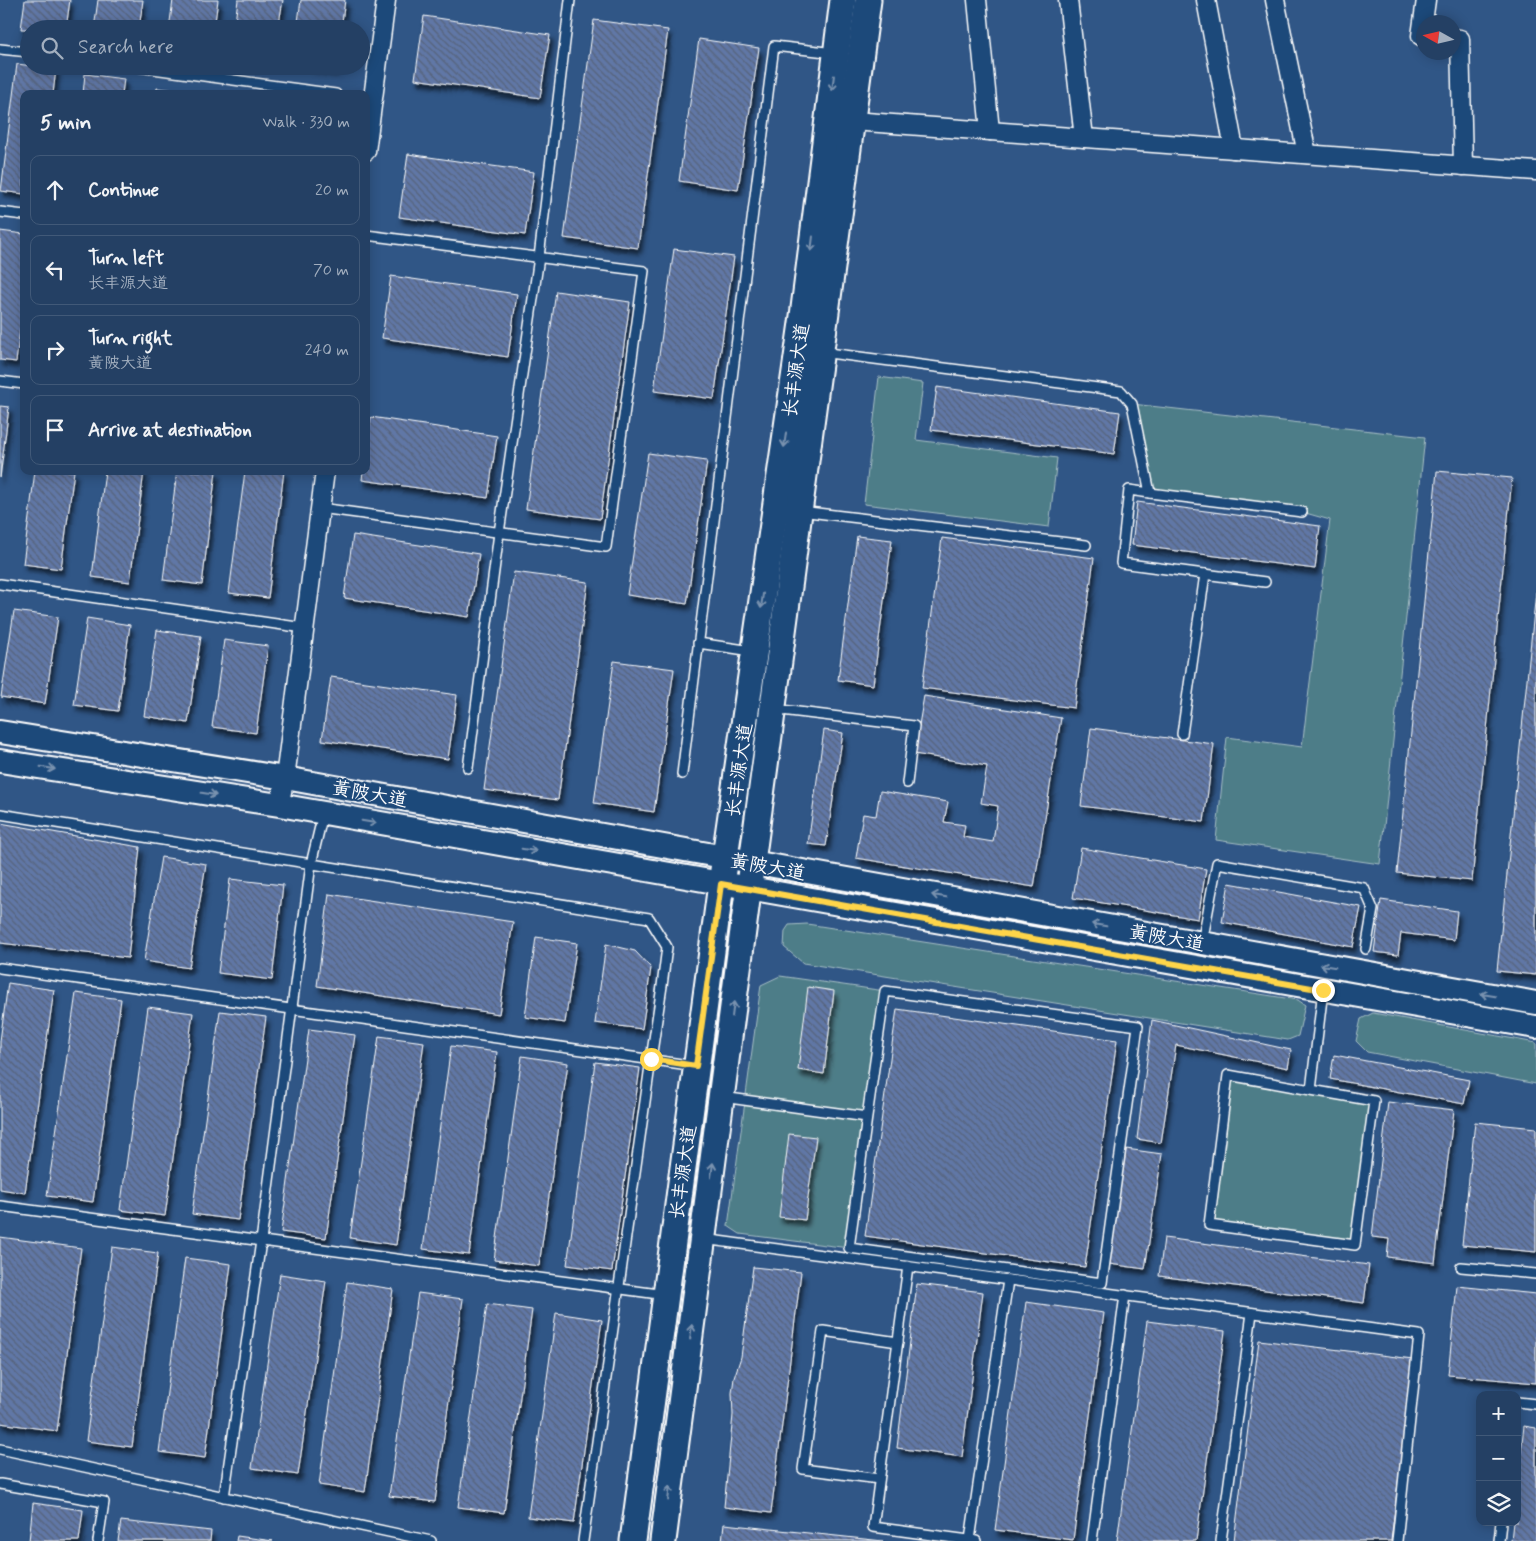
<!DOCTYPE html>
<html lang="en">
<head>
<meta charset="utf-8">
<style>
  body { margin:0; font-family:Mynerve,"LXGW WenKai TC",sans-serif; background:#2c476a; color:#f1f3f6 }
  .controls { position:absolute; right:15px; bottom:15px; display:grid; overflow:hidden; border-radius:10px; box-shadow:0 2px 12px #0003 }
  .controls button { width:45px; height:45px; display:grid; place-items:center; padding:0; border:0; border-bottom:1px solid #415978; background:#244064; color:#f1f3f6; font:25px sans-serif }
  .compass { position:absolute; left:1416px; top:15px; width:45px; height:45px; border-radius:50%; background:#244064; box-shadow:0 2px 12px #0003; rotate:278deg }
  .stop { position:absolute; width:15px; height:15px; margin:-11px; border:4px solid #ffd54a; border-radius:50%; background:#fff }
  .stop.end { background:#ffd54a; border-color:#fff; box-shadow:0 1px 5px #0008 }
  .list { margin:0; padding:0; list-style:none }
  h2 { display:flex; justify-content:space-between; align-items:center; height:65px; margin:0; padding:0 20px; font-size:21px }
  h2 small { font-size:16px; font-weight:400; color:#a3afbf }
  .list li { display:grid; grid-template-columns:32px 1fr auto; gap:15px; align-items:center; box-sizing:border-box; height:70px; margin:0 10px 10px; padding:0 10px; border:1px solid #415978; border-radius:10px }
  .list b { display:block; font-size:19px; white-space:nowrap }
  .list p { margin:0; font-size:16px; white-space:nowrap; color:#a3afbf }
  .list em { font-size:16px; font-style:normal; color:#a3afbf }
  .icon { flex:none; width:28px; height:28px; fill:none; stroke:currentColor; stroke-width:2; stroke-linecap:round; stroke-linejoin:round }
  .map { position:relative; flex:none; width:1536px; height:1541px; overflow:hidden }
  .search { position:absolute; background:#244064; box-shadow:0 2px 12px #0003; left:20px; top:20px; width:350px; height:55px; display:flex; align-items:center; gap:12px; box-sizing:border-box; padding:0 18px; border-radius:28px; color:#a3afbf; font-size:19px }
  .panel { position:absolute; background:#244064; box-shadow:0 2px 12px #0003; left:20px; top:90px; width:350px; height:385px; border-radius:10px }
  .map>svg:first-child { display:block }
</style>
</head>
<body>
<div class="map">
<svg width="1536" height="1541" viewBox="0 0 1536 1541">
  <defs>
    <pattern id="building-back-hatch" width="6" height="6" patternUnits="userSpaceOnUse" patternTransform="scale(1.25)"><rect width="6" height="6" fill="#6077a6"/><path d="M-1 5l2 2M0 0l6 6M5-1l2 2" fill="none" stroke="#566279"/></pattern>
    <filter id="shadow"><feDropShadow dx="3" dy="5.5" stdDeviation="2.5" flood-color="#0009"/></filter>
  </defs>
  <rect width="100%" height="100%" fill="#305686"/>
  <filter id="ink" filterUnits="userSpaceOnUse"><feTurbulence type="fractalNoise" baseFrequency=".02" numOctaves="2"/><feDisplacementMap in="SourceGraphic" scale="10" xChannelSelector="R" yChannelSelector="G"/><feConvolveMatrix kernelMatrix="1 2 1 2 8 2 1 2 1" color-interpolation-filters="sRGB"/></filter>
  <g filter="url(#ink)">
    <g fill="#4e7d88" stroke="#a6bec4">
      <polygon points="879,377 923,383 916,440 1057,458 1049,527 864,504"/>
      <polygon points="1132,404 1425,437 1380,864 1216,840 1227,737 1302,747 1330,520 1302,512 1150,493"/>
      <polygon points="807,924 1298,1000 1305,1005 1298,1036 1288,1040 803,963 784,947 785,931 789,925"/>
      <polygon points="780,976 885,991 849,1248 740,1234 728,1226 761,985"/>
      <polygon points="1373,1013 1536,1043 1536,1084 1367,1052 1356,1041 1361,1019"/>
      <polygon points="1228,1075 1374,1101 1355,1245 1209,1225"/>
    </g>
    <g fill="url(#building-back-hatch)" stroke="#fff" filter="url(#shadow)">
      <polygon points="25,0 70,0 66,29 21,29"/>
      <polygon points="98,0 143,0 139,29 94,29"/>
      <polygon points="173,0 218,0 214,29 169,29"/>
      <polygon points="238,0 283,0 278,29 234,29"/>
      <polygon points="301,0 345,0 341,29 297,29"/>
      <polygon points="424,16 550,35 540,98 415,79"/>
      <polygon points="594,20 668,30 638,248 564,238"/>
      <polygon points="699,39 759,48 738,190 679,181"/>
      <polygon points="17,64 56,69 53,94 24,94 24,194 1,191"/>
      <polygon points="310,66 336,66 335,70"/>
      <polygon points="85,74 124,79 122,94 83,94"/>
      <polygon points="157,88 196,92 196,94 156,94"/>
      <polygon points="408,154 534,172 525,235 399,217"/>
      <polygon points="0,231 24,234 24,300 16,362 0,360"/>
      <polygon points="674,249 734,257 714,399 654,391"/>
      <polygon points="391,276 517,294 508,357 382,338"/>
      <polygon points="556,291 630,302 600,519 526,509"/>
      <polygon points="937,387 1120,412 1114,454 931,430"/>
      <polygon points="0,406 9,407 0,478"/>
      <polygon points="371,417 497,436 488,498 362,480 363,471 366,471 366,449"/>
      <polygon points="648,453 707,461 687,604 627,595"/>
      <polygon points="35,471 74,471 61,569 23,564"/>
      <polygon points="105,471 144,471 130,582 92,577"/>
      <polygon points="177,471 216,471 202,585 163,580"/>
      <polygon points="245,471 284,471 268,598 229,593"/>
      <polygon points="1437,471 1512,478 1472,881 1397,873"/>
      <polygon points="1137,502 1320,526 1315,569 1132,545"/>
      <polygon points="353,535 479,554 469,617 344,598"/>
      <polygon points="857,536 892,540 873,685 838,680"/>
      <polygon points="942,538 1094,558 1074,708 922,688"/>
      <polygon points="514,572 588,582 558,800 484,790"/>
      <polygon points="1536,592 1536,975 1497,971"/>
      <polygon points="14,611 58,617 45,704 1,697"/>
      <polygon points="87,618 130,625 118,711 74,705"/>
      <polygon points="157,630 201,636 188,723 144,716"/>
      <polygon points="224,640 268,646 256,733 212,727"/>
      <polygon points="614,661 674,669 654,812 594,803"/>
      <polygon points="331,677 457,695 448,759 322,740"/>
      <polygon points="924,696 1061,718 1034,887 856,858 863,814 876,816 880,791 948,802 944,822 965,825 963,837 993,842 998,806 981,803 987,766 914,754"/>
      <polygon points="1091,728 1214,744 1204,822 1081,806"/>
      <polygon points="824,730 843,733 826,846 808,844"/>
      <polygon points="0,823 140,847 128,958 0,943"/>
      <polygon points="1081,848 1206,869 1198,919 1073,898"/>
      <polygon points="161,857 206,864 189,968 144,961"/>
      <polygon points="230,879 283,885 272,980 218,973"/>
      <polygon points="1229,883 1361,907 1353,947 1222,922"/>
      <polygon points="329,894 513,922 499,1014 317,986"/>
      <polygon points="1381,900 1457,911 1454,940 1401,933 1398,955 1374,952"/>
      <polygon points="536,937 577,943 565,1023 525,1017"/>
      <polygon points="606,944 635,951 651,968 642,1029 595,1023"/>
      <polygon points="8,983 54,990 25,1193 0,1189 0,1041"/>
      <polygon points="808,987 834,991 824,1074 798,1070"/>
      <polygon points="76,993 121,999 93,1202 47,1196"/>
      <polygon points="148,1007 193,1013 165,1216 120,1210"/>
      <polygon points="897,1009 1117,1040 1085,1267 865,1236"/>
      <polygon points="220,1011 266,1017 238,1220 192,1214"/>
      <polygon points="1152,1020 1291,1050 1288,1068 1176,1045 1161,1143 1137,1139"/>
      <polygon points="309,1029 355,1035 326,1238 281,1232"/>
      <polygon points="379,1036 424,1042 396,1245 350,1238"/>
      <polygon points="451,1046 497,1052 469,1255 423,1249"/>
      <polygon points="1334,1055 1469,1080 1464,1104 1330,1079"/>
      <polygon points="522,1056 568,1063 539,1266 494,1260"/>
      <polygon points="595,1062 640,1068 612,1271 567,1265"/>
      <polygon points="1388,1102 1454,1110 1435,1263 1387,1257 1389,1239 1372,1237"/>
      <polygon points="1475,1122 1536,1128 1536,1252 1462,1245"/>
      <polygon points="789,1134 816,1137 805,1220 779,1217"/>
      <polygon points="1126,1149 1162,1154 1145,1269 1109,1264"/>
      <polygon points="0,1237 81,1248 57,1431 0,1423"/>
      <polygon points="1164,1238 1369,1265 1364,1303 1159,1276"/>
      <polygon points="112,1247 158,1253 132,1447 86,1441"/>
      <polygon points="185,1258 231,1264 205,1458 159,1452"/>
      <polygon points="753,1267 801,1272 771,1513 724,1507 733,1415 732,1393 734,1378 741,1357"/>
      <polygon points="280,1274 326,1281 298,1475 252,1468"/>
      <polygon points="347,1282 393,1289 365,1492 319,1485"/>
      <polygon points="917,1284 983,1292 962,1457 897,1448"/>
      <polygon points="1457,1286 1536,1294 1536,1383 1448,1375"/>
      <polygon points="418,1293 463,1299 435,1502 389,1496"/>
      <polygon points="1026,1302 1104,1313 1073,1540 995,1530"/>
      <polygon points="487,1304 532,1310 504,1513 458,1507"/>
      <polygon points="556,1313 602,1320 574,1523 528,1517"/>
      <polygon points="1147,1321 1225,1331 1196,1541 1117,1541"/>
      <polygon points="1259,1340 1413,1359 1391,1541 1234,1541"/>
      <polygon points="1524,1426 1536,1428 1536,1541 1511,1541 1513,1522 1517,1522 1517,1484"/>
      <polygon points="33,1503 83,1510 79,1541 29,1541"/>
      <polygon points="121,1521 211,1531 210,1541 118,1541"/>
      <polygon points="724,1524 883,1541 722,1541"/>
      <polygon points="237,1536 273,1541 236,1541"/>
    </g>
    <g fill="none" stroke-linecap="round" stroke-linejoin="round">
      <g stroke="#fff" stroke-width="12">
        <g id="service">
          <polyline points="0,49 29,52"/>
          <polyline points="131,66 336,94"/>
          <polyline points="0,212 24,215"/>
          <polyline points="821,352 1121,391 1132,404 1150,493 1129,490 1121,563 1265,582"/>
          <polyline points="0,381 24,384"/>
          <polyline points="1150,493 1302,512"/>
          <polyline points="320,508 606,547 644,271 366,235"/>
          <polyline points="800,511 1086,545"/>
          <polyline points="0,584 304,628"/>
          <polyline points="698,643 752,651"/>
          <polyline points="773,709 914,726 907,783"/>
          <polyline points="1182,734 1205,574"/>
          <polyline points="468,768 499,533 539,257 570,0"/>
          <polyline points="682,774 774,46 835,53"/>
          <polyline points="0,814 649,918 667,947 662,986 651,1059 583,1541"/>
          <polyline points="1202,943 1217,863 1364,888 1373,909 1366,949"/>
          <polyline points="0,968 696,1066"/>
          <polyline points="1311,1090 1374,1101 1355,1245 1209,1225 1228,1075 1311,1090 1323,990"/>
          <polyline points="722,1097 867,1117 885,991 1138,1026 1102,1283 849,1248 867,1117"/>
          <polyline points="0,1206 666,1295"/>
          <polyline points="703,1239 1419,1335 1397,1541"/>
          <polyline points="908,1266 873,1527 976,1541"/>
          <polyline points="1461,1267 1536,1274"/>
          <polyline points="1517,1402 1536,1404"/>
          <polyline points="0,1449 431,1541"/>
          <polyline points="879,1479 803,1469 823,1331 898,1342"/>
          <polyline points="0,1484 104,1502 98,1541"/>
          <polyline points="224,1497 261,1241 311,864 323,814"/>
          <polyline points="970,1540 1008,1280"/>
          <polyline points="1092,1541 1125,1295"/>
          <polyline points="1221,1541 1252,1313"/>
          <polyline points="1499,1541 1501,1522"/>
        </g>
      </g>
      <g stroke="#fff" stroke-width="21">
        <g id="minor">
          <polyline points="977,0 990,131"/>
          <polyline points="1068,0 1084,138"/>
          <polyline points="1206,0 1234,149"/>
          <polyline points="1275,0 1307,154"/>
          <polyline points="1424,36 1421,36 1426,0"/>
          <polyline points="1454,38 1460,39 1463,166"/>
          <polyline points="852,121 1536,171"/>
          <polyline points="366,151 386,0"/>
          <polyline points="279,805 285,778 325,471"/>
        </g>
      </g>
      <g stroke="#fff" stroke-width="26">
        <g id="tertiary">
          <polyline points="0,732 285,778 1536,1003"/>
          <polyline points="0,761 279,805 1536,1027"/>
        </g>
      </g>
      <g stroke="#fff" stroke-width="29">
        <g id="secondary">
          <polyline points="633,1541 721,884 803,316 843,0"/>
          <polyline points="663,1541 752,862 868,0"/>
        </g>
      </g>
      <use href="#service" stroke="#1f4a7a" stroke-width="9"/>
      <use href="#minor" stroke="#1f4a7a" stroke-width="18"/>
      <use href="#tertiary" stroke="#1f4a7a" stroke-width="22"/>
      <use href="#secondary" stroke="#1f4a7a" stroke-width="25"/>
    </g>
    <defs><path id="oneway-shaft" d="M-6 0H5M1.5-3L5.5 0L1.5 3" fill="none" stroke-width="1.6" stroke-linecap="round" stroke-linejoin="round" transform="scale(1.25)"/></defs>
    <g stroke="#7992af">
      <use href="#oneway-shaft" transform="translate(833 83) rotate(97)"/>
      <use href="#oneway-shaft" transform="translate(812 244) rotate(97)"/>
      <use href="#oneway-shaft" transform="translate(785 440) rotate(98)"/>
      <use href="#oneway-shaft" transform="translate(762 601) rotate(98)"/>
      <use href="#oneway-shaft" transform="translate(48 768) rotate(9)"/>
      <use href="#oneway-shaft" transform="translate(209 794) rotate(9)"/>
      <use href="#oneway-shaft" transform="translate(369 822) rotate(10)"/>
      <use href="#oneway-shaft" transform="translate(529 850) rotate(10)"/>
      <use href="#oneway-shaft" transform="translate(939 896) rotate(-170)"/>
      <use href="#oneway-shaft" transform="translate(1099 925) rotate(-170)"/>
      <use href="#oneway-shaft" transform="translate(1328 966) rotate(-170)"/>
      <use href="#oneway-shaft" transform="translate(1488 995) rotate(-170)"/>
      <use href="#oneway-shaft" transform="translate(733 1009) rotate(-83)"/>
      <use href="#oneway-shaft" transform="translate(712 1170) rotate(-82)"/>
      <use href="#oneway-shaft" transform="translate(691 1332) rotate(-83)"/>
      <use href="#oneway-shaft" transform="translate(669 1493) rotate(-83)"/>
    </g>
  </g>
  <g fill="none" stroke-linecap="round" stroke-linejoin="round" filter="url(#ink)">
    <polyline stroke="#ffd54a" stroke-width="6" points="651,1059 696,1066 721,884 1323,990"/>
  </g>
  <g text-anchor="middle" stroke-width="4" stroke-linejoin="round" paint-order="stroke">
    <g font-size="19" fill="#fff" stroke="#1f4a7a">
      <text transform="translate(795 370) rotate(-82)" y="7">长丰源大道</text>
      <text transform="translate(738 770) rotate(-82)" y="7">长丰源大道</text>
      <text transform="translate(370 793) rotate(10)" y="7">黄陂大道</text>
      <text transform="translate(768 866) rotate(10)" y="7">黄陂大道</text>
      <text transform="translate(1167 937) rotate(10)" y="7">黄陂大道</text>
      <text transform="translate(682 1172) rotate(-82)" y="7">长丰源大道</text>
    </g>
  </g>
</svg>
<div class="controls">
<button>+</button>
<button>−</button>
<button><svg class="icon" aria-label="layers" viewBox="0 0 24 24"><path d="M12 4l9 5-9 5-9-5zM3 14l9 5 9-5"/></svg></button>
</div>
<svg class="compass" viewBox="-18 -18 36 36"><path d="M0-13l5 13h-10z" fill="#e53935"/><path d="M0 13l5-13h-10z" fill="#a3afbf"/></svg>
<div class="stop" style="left:651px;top:1059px"></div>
<div class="stop end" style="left:1323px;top:990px"></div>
<div class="search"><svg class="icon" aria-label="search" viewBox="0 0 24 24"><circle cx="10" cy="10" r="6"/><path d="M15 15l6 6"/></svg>Search here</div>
<section class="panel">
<h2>5 min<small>Walk · 330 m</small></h2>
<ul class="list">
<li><svg class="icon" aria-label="ahead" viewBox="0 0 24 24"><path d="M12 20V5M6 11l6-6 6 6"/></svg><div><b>Continue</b></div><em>20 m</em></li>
<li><svg class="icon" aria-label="left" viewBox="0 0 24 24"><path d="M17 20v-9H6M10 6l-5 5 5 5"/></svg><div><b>Turn left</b><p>长丰源大道</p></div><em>70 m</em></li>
<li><svg class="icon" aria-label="right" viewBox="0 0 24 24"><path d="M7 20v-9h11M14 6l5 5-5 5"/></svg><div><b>Turn right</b><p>黄陂大道</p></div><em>240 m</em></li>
<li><svg class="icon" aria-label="arrive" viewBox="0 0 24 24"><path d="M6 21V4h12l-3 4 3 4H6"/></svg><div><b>Arrive at destination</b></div></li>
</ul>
</section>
</div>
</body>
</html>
